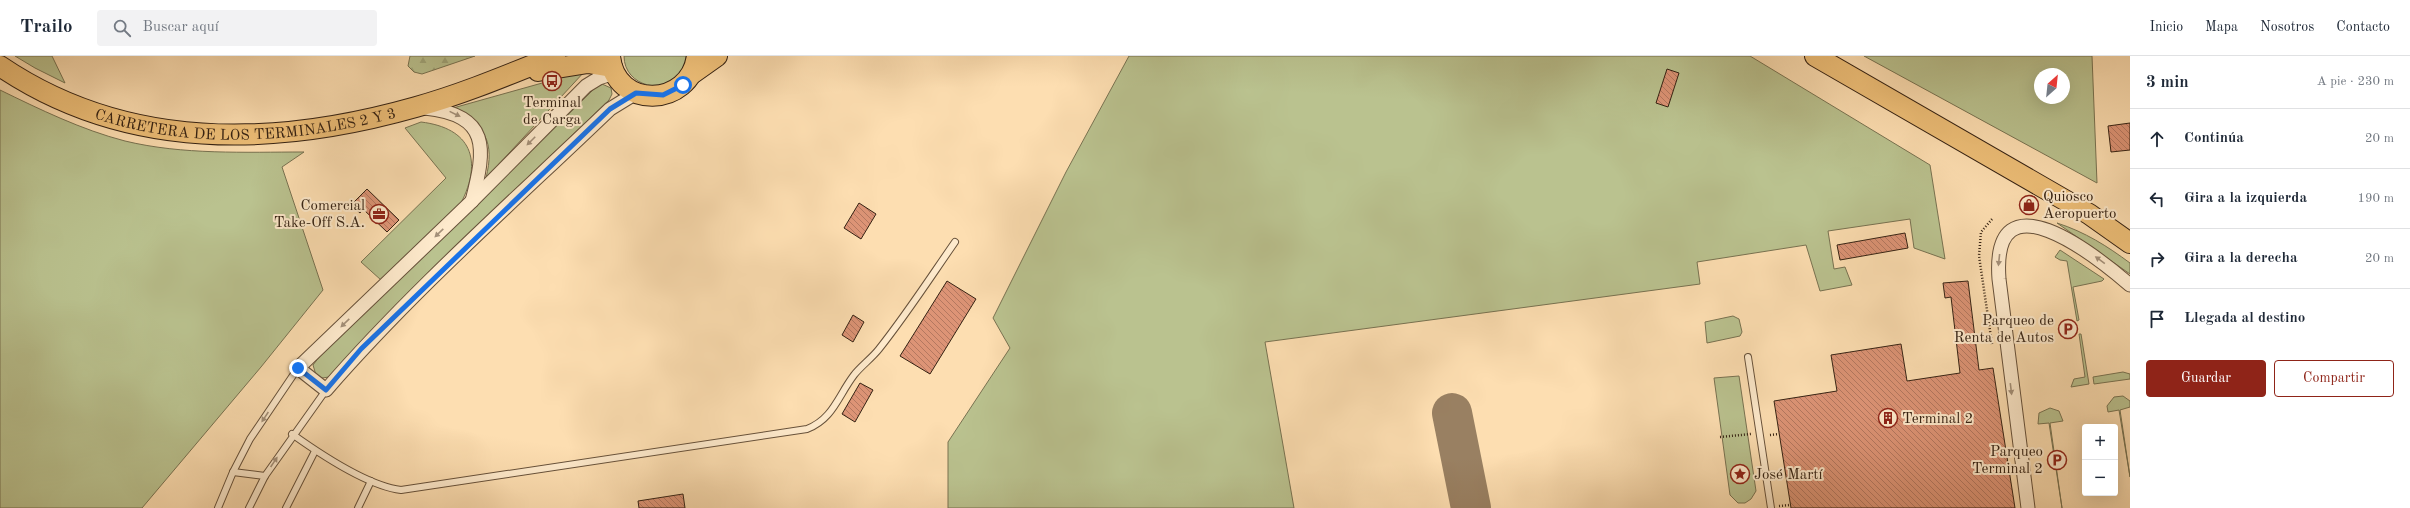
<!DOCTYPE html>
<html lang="es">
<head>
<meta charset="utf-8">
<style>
  body { margin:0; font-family:"Old Standard TT",serif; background:#f2f2f3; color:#1f2937 }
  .controls { position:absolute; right:12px; bottom:12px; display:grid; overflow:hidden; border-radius:4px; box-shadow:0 4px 16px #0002 }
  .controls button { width:36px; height:36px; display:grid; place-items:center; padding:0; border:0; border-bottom:1px solid #e0e1e3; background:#fff; color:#1f2937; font:20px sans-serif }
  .compass { position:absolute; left:2034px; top:12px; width:36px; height:36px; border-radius:50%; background:#fff; box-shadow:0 4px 16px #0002; rotate:27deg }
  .stop { position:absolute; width:12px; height:12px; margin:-9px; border:3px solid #1a73e8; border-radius:50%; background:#fff }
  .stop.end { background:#1a73e8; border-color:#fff; box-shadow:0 1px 4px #0008 }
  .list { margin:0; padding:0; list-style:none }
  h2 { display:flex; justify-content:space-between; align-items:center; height:52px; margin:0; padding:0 16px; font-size:17px }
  h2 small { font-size:13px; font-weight:400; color:#747a83 }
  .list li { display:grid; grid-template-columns:26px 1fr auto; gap:12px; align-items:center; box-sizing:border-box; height:60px; padding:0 16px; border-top:1px solid #e0e1e3 }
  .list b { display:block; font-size:15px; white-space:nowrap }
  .list em { font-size:13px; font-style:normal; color:#747a83 }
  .actions { display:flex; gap:8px; padding:12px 16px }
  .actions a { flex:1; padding:9px 0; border:1px solid #8f2418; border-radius:4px; text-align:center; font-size:14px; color:#8f2418 }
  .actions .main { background:#8f2418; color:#fff }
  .icon { flex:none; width:22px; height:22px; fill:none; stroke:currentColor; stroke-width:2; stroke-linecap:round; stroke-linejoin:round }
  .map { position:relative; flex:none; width:2130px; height:452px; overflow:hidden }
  header { display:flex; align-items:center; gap:24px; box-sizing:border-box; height:56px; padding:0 20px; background:#fff; border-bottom:1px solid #e0e1e3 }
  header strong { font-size:19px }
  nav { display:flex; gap:22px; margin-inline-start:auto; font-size:14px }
  .search { width:280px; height:36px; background:#f2f2f3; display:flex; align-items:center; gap:10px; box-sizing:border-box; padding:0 14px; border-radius:4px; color:#747a83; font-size:15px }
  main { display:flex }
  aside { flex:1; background:#fff }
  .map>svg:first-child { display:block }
</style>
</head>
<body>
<header>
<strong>Trailo</strong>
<div class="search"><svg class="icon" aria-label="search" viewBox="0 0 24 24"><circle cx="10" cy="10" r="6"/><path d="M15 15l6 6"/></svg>Buscar aquí</div>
<nav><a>Inicio</a><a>Mapa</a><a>Nosotros</a><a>Contacto</a></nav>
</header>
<main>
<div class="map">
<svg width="2130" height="452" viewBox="0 0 2130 452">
  <defs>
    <pattern id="forest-firs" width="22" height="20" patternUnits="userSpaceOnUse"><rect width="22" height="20" fill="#bac28f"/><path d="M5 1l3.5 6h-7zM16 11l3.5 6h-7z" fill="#a0a67a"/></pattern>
    <pattern id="building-back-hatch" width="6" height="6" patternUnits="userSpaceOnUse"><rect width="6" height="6" fill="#dd9476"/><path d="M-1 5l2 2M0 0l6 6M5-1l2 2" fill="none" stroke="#b47860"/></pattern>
  </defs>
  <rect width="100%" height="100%" fill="#fddeb1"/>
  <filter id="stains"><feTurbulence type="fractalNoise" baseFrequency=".005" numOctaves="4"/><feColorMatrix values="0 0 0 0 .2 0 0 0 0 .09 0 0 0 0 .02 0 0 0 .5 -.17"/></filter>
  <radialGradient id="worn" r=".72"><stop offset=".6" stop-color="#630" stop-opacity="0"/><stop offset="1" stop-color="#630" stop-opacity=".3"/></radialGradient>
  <g fill="#bac28f" stroke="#787251" fill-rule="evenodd">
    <polygon points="15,0 52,0 65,27 35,12"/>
    <path d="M 624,0 L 686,0 C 685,4 685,11 683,15 C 667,41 624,31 624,0 Z"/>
    <polygon points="1129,0 1750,0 1930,109 1945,203 1914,192 1910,163 1828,175 1834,213 1845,211 1852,229 1820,235 1806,189 1697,206 1700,228 1265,286 1294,452 948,452 948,386 1010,292 993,262 1066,116"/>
    <path d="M 1864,0 L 2092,0 L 2097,127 ZM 2040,18 L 2064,18 L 2064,42 L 2040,42 Z"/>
    <path d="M 585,15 L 486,122 C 495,86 485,69 453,52 Z"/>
    <polygon points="602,28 611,32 612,38 609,44 432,213 329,321 322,322 316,319 313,309 323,296 487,139 595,32"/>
    <path d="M 0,34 C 39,53 82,74 125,85 C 183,99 245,96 304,96 L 282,111 L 323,234 L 261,311 L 142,452 L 0,452 Z"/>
    <path d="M 421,66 C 471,72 483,104 461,147 L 381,224 L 361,206 L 446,122 L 405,72 Z"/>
    <path d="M 2057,167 C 2085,176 2107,190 2130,207 L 2130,218 Z"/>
    <polygon points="2060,194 2104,223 2102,225 2073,231 2079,264 2077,265 2067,205 2060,204 2055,201"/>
    <polygon points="1733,260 1739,263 1742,276 1740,280 1707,287 1705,266"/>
    <polygon points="2079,278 2081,278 2089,328 2071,331 2074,323 2085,321"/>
    <polygon points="2123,316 2130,318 2130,323 2094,328 2093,321"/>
    <polygon points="1739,320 1756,435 1751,443 1745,447 1738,447 1730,439 1714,322"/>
    <polygon points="2123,340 2130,345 2130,351 2120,354 2130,421 2119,354 2108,356 2107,350 2114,341"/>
    <polygon points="2050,352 2059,355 2063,365 2050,367 2062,452 2049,367 2038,368 2039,357"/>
  </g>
  <polygon fill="url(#forest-firs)" stroke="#787251" points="410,0 475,0 422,18 414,16 408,10"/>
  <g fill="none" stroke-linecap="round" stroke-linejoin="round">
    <polyline stroke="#998062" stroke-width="40" points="1452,357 1471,452"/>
  </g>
  <g fill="url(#building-back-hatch)" stroke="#352213">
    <polygon points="1667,13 1679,17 1668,51 1656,47"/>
    <polygon points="2130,67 2130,94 2111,96 2108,70"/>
    <polygon points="367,133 399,164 387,176 363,153 360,157 351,149"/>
    <polygon points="2024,141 2035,141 2035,156 2023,156"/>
    <polygon points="859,147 876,158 861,183 844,172"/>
    <polygon points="1905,177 1908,192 1840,204 1837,189"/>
    <polygon points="947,225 976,243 930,318 900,300"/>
    <polygon points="1968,225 1979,314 1993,312 2015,452 1791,452 1774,345 1837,335 1831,299 1901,288 1907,325 1960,317 1951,241 1945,242 1943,227"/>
    <polygon points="853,259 864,266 853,286 842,279"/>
    <polygon points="860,327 873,334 855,366 842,358"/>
    <polygon points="683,438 685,452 639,452 638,445"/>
  </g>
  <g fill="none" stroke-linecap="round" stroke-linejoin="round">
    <g stroke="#67513a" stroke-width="8">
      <g id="lane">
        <polyline points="1748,301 1771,452"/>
        <path d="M 292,378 C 320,398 368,430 401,434 L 807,373 C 833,363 838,340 854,319 C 860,311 872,302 879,293 C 906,259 930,222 955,186"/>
        <polyline points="233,416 265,420"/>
        <polyline points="218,452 233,416 250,383 298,312"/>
        <polyline points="249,452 265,420 326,334"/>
        <polyline points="286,452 315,395"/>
        <polyline points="358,452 371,425"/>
      </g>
    </g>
    <g stroke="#67513a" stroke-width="15">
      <g id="street">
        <path d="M 614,17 L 599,22 L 586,30 L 472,145 L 298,312 L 326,334 C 413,234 514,145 610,53 L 636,37"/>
        <path d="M 425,52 C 490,59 486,92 472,145"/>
        <path d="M 2028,452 L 1999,223 C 1991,116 2095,199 2130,229"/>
      </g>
    </g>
    <g stroke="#352213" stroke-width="22">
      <g id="primary">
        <path d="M 610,0 C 615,54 690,52 697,0"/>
        <polyline points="1815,0 2089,158 2130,187"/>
        <path id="s1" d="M 0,10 C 127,96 275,91 416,51 C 463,38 510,18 555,0"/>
        <polyline points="538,15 588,7 612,11"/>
        <polyline points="693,17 717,0"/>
      </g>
    </g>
    <g stroke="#352213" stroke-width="2.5" stroke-dasharray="1 2" stroke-linecap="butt">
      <polyline points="1992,288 1979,200 1981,176 1993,162"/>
      <polyline points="1770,379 1779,378"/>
      <polyline points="1720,381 1751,378"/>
      <polyline points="1779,450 1790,449"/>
    </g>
    <use href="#lane" stroke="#feeacc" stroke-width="6"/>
    <use href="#street" stroke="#feeacc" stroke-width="13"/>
    <use href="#primary" stroke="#eebf78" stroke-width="20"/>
  </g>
  <defs><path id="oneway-solid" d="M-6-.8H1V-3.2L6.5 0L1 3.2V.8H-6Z"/></defs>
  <g fill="#a49079">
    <use href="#oneway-solid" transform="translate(455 58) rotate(26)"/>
    <use href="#oneway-solid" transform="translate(531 85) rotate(135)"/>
    <use href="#oneway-solid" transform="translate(439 177) rotate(136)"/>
    <use href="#oneway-solid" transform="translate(1999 204) rotate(96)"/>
    <use href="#oneway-solid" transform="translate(2100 204) rotate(-144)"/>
    <use href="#oneway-solid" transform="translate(345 267) rotate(136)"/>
    <use href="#oneway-solid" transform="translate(2011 333) rotate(83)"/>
    <use href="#oneway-solid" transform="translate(265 361) rotate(124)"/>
    <use href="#oneway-solid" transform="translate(274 406) rotate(-56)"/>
  </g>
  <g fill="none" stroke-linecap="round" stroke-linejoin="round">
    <polyline stroke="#1a73e8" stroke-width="5" points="298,312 326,334 361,293 610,53 636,37 663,39 683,29"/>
  </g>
  <defs>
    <g id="bus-ring" transform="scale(1)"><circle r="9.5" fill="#feeacc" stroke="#8f2418" stroke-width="1.5"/><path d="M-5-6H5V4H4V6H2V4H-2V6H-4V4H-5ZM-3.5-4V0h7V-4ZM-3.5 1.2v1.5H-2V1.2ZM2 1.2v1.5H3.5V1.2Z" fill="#8f2418"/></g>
    <g id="shop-ring" transform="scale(1)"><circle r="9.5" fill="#feeacc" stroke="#8f2418" stroke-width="1.5"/><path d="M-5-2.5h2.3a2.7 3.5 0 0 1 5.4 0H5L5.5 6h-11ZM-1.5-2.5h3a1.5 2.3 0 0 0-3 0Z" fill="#8f2418"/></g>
    <g id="office-ring" transform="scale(1)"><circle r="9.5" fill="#feeacc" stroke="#8f2418" stroke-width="1.5"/><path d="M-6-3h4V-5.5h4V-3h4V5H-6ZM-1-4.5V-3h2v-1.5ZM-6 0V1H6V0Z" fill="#8f2418"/></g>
    <g id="parking-ring" transform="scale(1)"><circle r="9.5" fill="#feeacc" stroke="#8f2418" stroke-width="1.5"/><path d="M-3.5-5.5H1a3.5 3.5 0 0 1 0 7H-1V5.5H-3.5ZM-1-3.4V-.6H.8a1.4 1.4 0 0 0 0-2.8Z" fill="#8f2418"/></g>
    <g id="building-ring" transform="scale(1)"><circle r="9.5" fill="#feeacc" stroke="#8f2418" stroke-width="1.5"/><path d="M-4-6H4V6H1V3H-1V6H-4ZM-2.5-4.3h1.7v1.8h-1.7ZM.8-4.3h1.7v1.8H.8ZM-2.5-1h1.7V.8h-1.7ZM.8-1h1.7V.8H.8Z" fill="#8f2418"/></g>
    <g id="sight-ring" transform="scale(1)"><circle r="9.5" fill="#feeacc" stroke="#8f2418" stroke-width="1.5"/><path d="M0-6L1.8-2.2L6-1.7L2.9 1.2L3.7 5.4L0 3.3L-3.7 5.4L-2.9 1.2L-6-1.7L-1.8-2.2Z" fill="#8f2418"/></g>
  </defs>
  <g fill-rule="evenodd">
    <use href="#bus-ring" x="552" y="25"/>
    <use href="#shop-ring" x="2029" y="149"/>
    <use href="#office-ring" x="379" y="158"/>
    <use href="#parking-ring" x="2068" y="273"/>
    <use href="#building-ring" x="1888" y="362"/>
    <use href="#parking-ring" x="2057" y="404"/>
    <use href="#sight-ring" x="1740" y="418"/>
  </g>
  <g text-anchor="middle" stroke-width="4" stroke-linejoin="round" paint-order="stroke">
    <g font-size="15" fill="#352213" stroke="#feeacc" text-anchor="start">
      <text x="552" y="51" text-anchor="middle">Terminal<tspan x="552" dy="17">de Carga</tspan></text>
      <text x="2043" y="145">Quiosco<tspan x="2043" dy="17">Aeropuerto</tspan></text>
      <text x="365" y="154" text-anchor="end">Comercial<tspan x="365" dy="17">Take-Off S.A.</tspan></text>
      <text x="2054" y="269" text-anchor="end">Parqueo de<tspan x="2054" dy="17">Renta de Autos</tspan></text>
      <text x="1902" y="367">Terminal 2</text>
      <text x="2043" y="400" text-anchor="end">Parqueo<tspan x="2043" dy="17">Terminal 2</tspan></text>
      <text x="1754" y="423">José Martí</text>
    </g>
    <g font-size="15" fill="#352213" stroke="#feeacc">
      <text dy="5" stroke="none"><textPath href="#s1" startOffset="259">CARRETERA DE LOS TERMINALES 2 Y 3</textPath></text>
    </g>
  </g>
  <rect width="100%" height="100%" filter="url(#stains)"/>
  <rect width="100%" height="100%" fill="url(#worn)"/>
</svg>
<div class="controls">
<button>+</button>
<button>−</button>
</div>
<svg class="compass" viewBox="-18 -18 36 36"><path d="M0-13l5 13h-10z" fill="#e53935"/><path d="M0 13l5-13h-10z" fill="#747a83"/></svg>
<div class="stop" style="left:683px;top:29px"></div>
<div class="stop end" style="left:298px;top:312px"></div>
</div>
<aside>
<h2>3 min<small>A pie · 230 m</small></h2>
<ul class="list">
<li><svg class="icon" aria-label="ahead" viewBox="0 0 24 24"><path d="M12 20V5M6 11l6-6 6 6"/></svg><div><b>Continúa</b></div><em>20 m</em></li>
<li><svg class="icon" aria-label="left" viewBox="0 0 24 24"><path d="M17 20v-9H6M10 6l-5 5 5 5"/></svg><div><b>Gira a la izquierda</b></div><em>190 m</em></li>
<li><svg class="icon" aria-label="right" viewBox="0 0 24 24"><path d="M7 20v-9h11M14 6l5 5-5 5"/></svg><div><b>Gira a la derecha</b></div><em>20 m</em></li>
<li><svg class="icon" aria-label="arrive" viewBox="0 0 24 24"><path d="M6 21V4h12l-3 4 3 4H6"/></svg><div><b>Llegada al destino</b></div></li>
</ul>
<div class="actions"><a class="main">Guardar</a><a>Compartir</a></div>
</aside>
</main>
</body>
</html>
